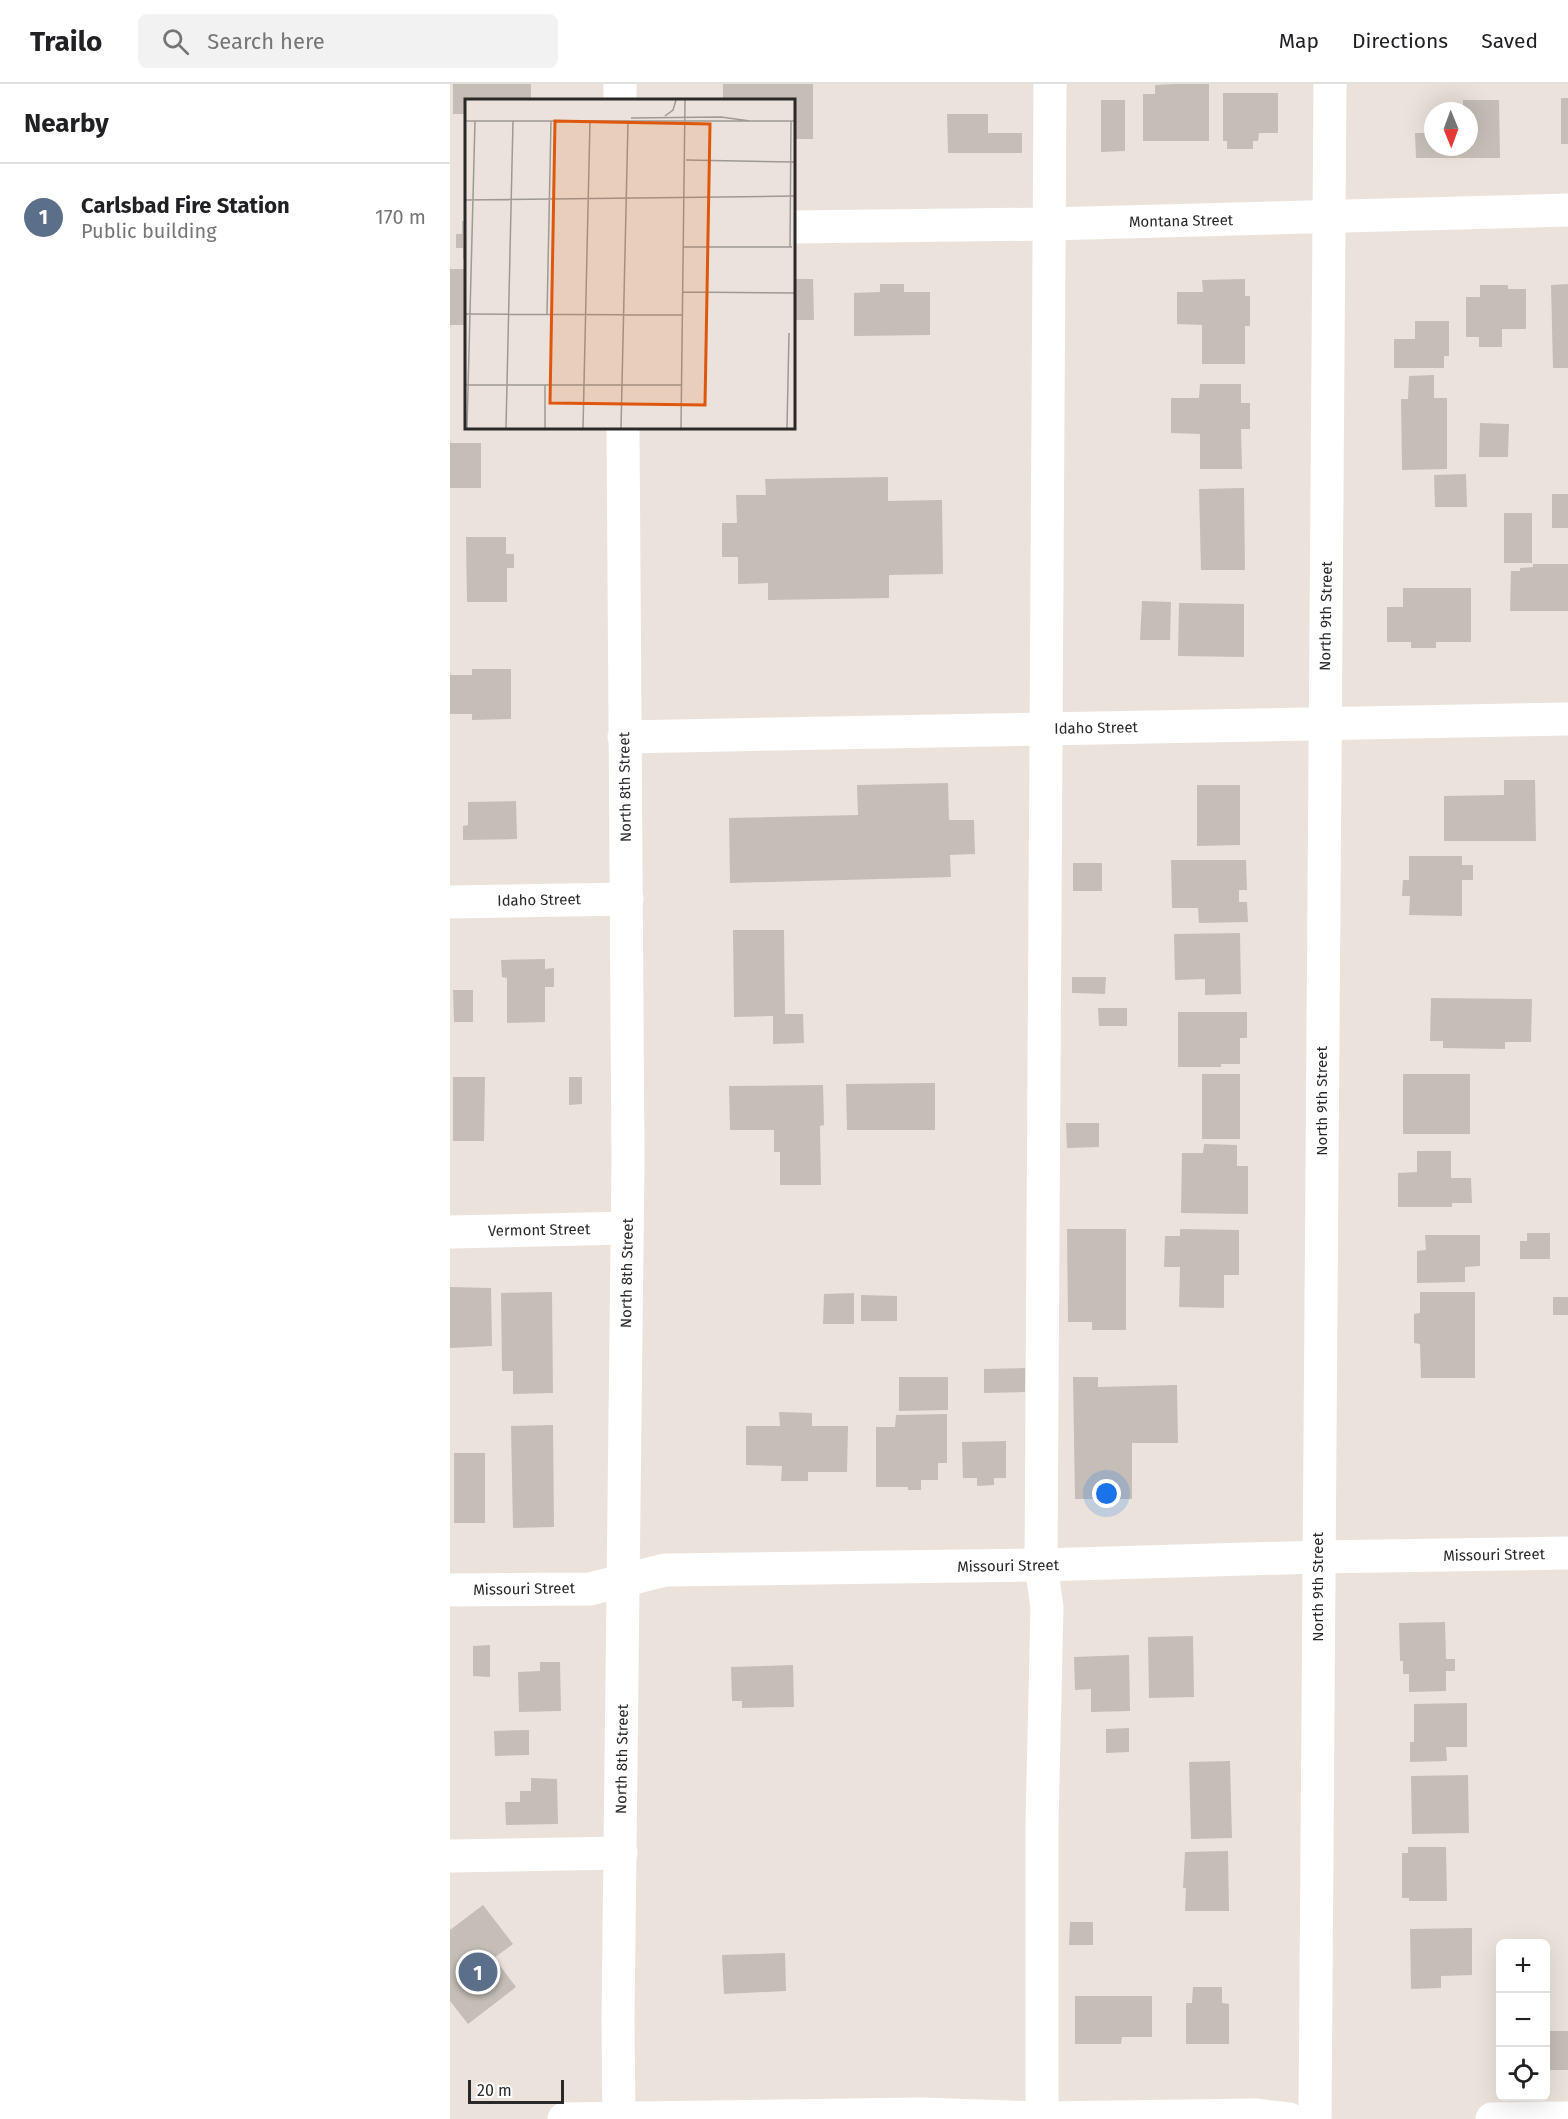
<!DOCTYPE html>
<html lang="en">
<head>
<meta charset="utf-8">
<style>
  body { margin:0; font-family:"Fira Sans",sans-serif; background:#f2f2f2; color:#202124 }
  .controls { position:absolute; right:18px; bottom:18px; display:grid; overflow:hidden; border-radius:9px; box-shadow:0 6px 24px #0002 }
  .controls button { width:54px; height:54px; display:grid; place-items:center; padding:0; border:0; border-bottom:2px solid #e0e0e0; background:#fff; color:#202124; font:30px sans-serif }
  .compass { position:absolute; left:974px; top:18px; width:54px; height:54px; border-radius:50%; background:#fff; box-shadow:0 6px 24px #0002; rotate:179deg }
  .scale { position:absolute; left:18px; bottom:15px; width:96px; box-sizing:border-box; padding-left:6px; border:3px solid #292929; border-top:0; font-size:16px; line-height:21px; white-space:nowrap; color:#292929; -webkit-text-stroke:4px #fff; paint-order:stroke }
  .you { position:absolute; left:657px; top:1410px; width:21px; height:21px; margin:-15px; border:4px solid #fff; border-radius:50%; background:#1a73e8; box-shadow:0 0 0 9px #1a73e833 }
  .badge { display:grid; place-items:center; width:39px; height:39px; border-radius:50%; background:#3f70f5; color:#fff; font-size:20px; font-weight:700 }
  .pin { position:absolute; translate:-50% -50%; border:3px solid #fff; box-shadow:0 2px 6px #0006 }
  .list { margin:0; padding:0; list-style:none }
  h2 { display:flex; justify-content:space-between; align-items:center; height:78px; margin:0; padding:0 24px; font-size:26px }
  h2 small { font-size:20px; font-weight:400; color:#757577 }
  .list li { display:grid; grid-template-columns:39px 1fr auto; gap:18px; align-items:center; box-sizing:border-box; height:108px; padding:0 24px; border-top:2px solid #e0e0e0 }
  .list b { display:block; font-size:22px; white-space:nowrap }
  .list p { margin:0; font-size:20px; white-space:nowrap; color:#757577 }
  .list em { font-size:20px; font-style:normal; color:#757577 }
  .icon { flex:none; width:33px; height:33px; fill:none; stroke:currentColor; stroke-width:2; stroke-linecap:round; stroke-linejoin:round }
  .map { position:relative; flex:none; width:1118px; height:2035px; overflow:hidden }
  header { display:flex; align-items:center; gap:36px; box-sizing:border-box; height:84px; padding:0 30px; background:#fff; border-bottom:2px solid #e0e0e0 }
  header strong { font-size:28px }
  nav { display:flex; gap:33px; margin-inline-start:auto; font-size:21px }
  .search { width:420px; height:54px; background:#f2f2f2; display:flex; align-items:center; gap:15px; box-sizing:border-box; padding:0 21px; border-radius:9px; color:#757577; font-size:22px }
  main { display:flex }
  aside { flex:1; background:#fff }
  .map>svg:first-child { display:block }
</style>
</head>
<body>
<header>
<strong>Trailo</strong>
<div class="search"><svg class="icon" aria-label="search" viewBox="0 0 24 24"><circle cx="10" cy="10" r="6"/><path d="M15 15l6 6"/></svg>Search here</div>
<nav><a>Map</a><a>Directions</a><a>Saved</a></nav>
</header>
<main>
<aside>
<h2>Nearby<small></small></h2>
<ul class="list">
<li><span class="badge" style="background:#5c6f8a">1</span><div><b>Carlsbad Fire Station</b><p>Public building</p></div><em>170 m</em></li>
</ul>
</aside>
<div class="map">
<svg width="1118" height="2035" viewBox="0 0 1118 2035">
  <rect width="100%" height="100%" fill="#ebe3db"/>
  <g fill="#c4beb7">
    <polygon points="3,0 81,0 81,16 16,16 16,30 3,30"/>
    <polygon points="273,0 363,0 363,55 344,55 344,16 273,16"/>
    <polygon points="724,0 759,0 759,57 693,57 693,10 705,10 705,1"/>
    <polygon points="773,9 828,9 828,49 809,49 808,57 803,57 803,65 777,65 777,57 773,57"/>
    <rect x="1111" y="14" width="7" height="46"/>
    <polygon points="651,16 675,16 675,67 651,68"/>
    <polygon points="1013,16 1049,16 1050,74 966,74 965,49 983,49 983,63 1019,63 1019,27 995,27 995,22 1013,22"/>
    <polygon points="497,30 538,30 538,49 572,49 572,69 498,69"/>
    <polygon points="12,137 16,137 16,175 13,175 13,164 6,164 6,150 12,150"/>
    <rect x="0" y="185" width="16" height="56"/>
    <polygon points="344,195 363,195 364,236 344,236"/>
    <polygon points="795,195 795,212 800,212 800,242 795,242 795,280 752,280 752,241 727,240 727,208 753,208 752,196"/>
    <polygon points="430,200 454,200 454,208 480,208 480,251 404,252 404,209 430,208"/>
    <polygon points="1118,200 1118,284 1103,284 1101,201"/>
    <polygon points="1030,201 1058,201 1058,205 1076,205 1076,245 1052,245 1052,263 1029,263 1029,253 1016,253 1016,213 1030,213"/>
    <polygon points="965,237 999,237 999,272 994,272 994,284 944,284 944,255 965,255"/>
    <polygon points="984,291 984,314 997,314 997,385 952,386 951,315 958,315 959,292"/>
    <polygon points="750,300 791,300 791,319 800,319 800,345 791,345 792,385 750,385 750,350 721,349 721,314 749,314"/>
    <polygon points="1030,339 1059,340 1058,373 1029,373"/>
    <rect x="0" y="359" width="31" height="45"/>
    <polygon points="1016,390 1017,423 985,423 984,391"/>
    <polygon points="438,393 438,417 492,416 493,490 439,491 439,514 318,516 318,499 288,500 288,473 272,473 272,439 287,439 286,411 316,411 315,395"/>
    <polygon points="794,404 795,486 751,486 749,405"/>
    <rect x="1102" y="410" width="16" height="34"/>
    <rect x="1054" y="429" width="28" height="50"/>
    <polygon points="16,453 56,453 56,470 64,470 64,484 57,484 57,518 17,518"/>
    <polygon points="1083,480 1118,480 1118,527 1060,527 1061,487 1070,487 1070,484 1083,483"/>
    <polygon points="953,504 1021,504 1021,558 986,558 986,564 961,564 961,558 937,558 937,523 953,523"/>
    <polygon points="692,517 721,518 720,556 690,556"/>
    <polygon points="729,519 794,520 794,573 728,572"/>
    <polygon points="22,585 61,585 61,635 22,636 22,630 0,630 0,591 22,591"/>
    <polygon points="1054,696 1085,696 1086,757 994,757 994,712 1054,711"/>
    <polygon points="498,699 499,736 524,736 525,770 500,771 501,793 280,799 279,734 408,731 407,701"/>
    <polygon points="747,701 790,701 790,761 747,762"/>
    <polygon points="66,717 67,755 13,756 13,742 18,741 18,718"/>
    <polygon points="959,772 1012,772 1012,781 1023,781 1023,796 1012,796 1012,832 959,831 960,812 952,812 953,796 959,796"/>
    <polygon points="721,776 796,776 797,806 789,806 789,818 797,818 798,838 749,839 748,824 722,824"/>
    <rect x="623" y="779" width="29" height="28"/>
    <polygon points="283,846 334,846 335,930 353,930 354,959 323,960 323,932 284,933"/>
    <polygon points="790,849 791,910 755,911 755,895 725,896 724,850"/>
    <polygon points="95,875 95,885 104,884 104,903 95,903 95,938 57,939 57,894 52,893 51,876"/>
    <polygon points="622,893 656,893 655,910 622,909"/>
    <polygon points="3,906 23,906 23,938 4,938"/>
    <polygon points="981,914 1082,915 1081,958 1055,958 1055,965 993,964 993,957 980,957"/>
    <polygon points="648,924 677,924 677,942 649,942"/>
    <polygon points="728,928 797,928 797,954 790,954 790,980 771,980 771,983 728,983"/>
    <rect x="752" y="990" width="38" height="65"/>
    <rect x="953" y="990" width="67" height="60"/>
    <polygon points="3,993 35,993 34,1057 3,1057"/>
    <polygon points="119,993 132,993 132,1020 119,1021"/>
    <polygon points="485,999 485,1046 397,1046 396,1000"/>
    <polygon points="373,1001 374,1041 370,1042 371,1101 330,1101 330,1068 324,1068 324,1046 280,1046 279,1002"/>
    <polygon points="616,1039 649,1039 649,1063 617,1064"/>
    <polygon points="754,1060 787,1061 787,1082 798,1082 798,1130 731,1129 732,1069 753,1069"/>
    <polygon points="967,1067 1001,1067 1001,1094 1021,1094 1022,1119 1002,1119 1002,1123 948,1123 948,1089 967,1088"/>
    <polygon points="617,1145 676,1145 676,1246 642,1246 642,1238 618,1238"/>
    <polygon points="730,1145 789,1146 789,1191 774,1191 774,1224 729,1223 730,1183 714,1183 715,1152 730,1152"/>
    <polygon points="1077,1149 1100,1149 1100,1175 1070,1175 1070,1157 1077,1157"/>
    <polygon points="975,1151 1030,1151 1030,1182 1015,1183 1015,1198 967,1199 967,1167 976,1166"/>
    <polygon points="0,1203 41,1204 42,1262 0,1264"/>
    <polygon points="102,1208 103,1309 63,1310 63,1287 52,1287 51,1209"/>
    <polygon points="970,1208 1025,1208 1025,1294 971,1294 970,1260 964,1259 964,1230 970,1229"/>
    <polygon points="404,1209 404,1240 373,1240 374,1210"/>
    <polygon points="411,1211 447,1212 447,1237 411,1237"/>
    <rect x="1103" y="1213" width="15" height="18"/>
    <polygon points="575,1284 575,1308 534,1309 534,1285"/>
    <polygon points="449,1293 498,1293 498,1326 449,1327"/>
    <polygon points="623,1293 648,1293 648,1303 727,1301 728,1359 682,1359 682,1415 625,1415"/>
    <polygon points="329,1328 362,1329 362,1342 398,1342 397,1388 358,1388 358,1397 331,1397 332,1382 296,1381 296,1342 330,1342"/>
    <polygon points="497,1330 497,1379 488,1379 488,1396 471,1396 471,1406 458,1406 458,1403 426,1403 426,1343 445,1343 446,1331"/>
    <polygon points="103,1341 104,1443 63,1444 61,1342"/>
    <polygon points="556,1357 556,1394 544,1394 544,1401 527,1402 527,1394 513,1394 512,1358"/>
    <rect x="4" y="1369" width="31" height="70"/>
    <polygon points="995,1538 996,1575 1005,1575 1005,1587 996,1587 996,1607 959,1608 959,1590 953,1590 953,1577 950,1577 949,1539"/>
    <polygon points="743,1552 744,1613 699,1614 698,1553"/>
    <polygon points="40,1561 40,1593 23,1592 23,1562"/>
    <polygon points="679,1571 680,1627 641,1628 641,1605 625,1606 624,1573"/>
    <polygon points="90,1578 110,1578 111,1627 69,1628 68,1588 90,1587"/>
    <polygon points="343,1581 344,1623 292,1624 292,1617 282,1617 281,1583"/>
    <polygon points="1017,1619 1017,1663 996,1663 997,1677 960,1678 960,1658 964,1658 964,1620"/>
    <polygon points="679,1644 679,1668 656,1669 656,1645"/>
    <polygon points="79,1646 79,1671 45,1672 44,1647"/>
    <polygon points="780,1677 782,1754 741,1755 739,1678"/>
    <polygon points="1018,1691 1019,1749 962,1750 961,1692"/>
    <polygon points="81,1694 107,1695 108,1740 56,1741 55,1718 70,1718 70,1707 81,1707"/>
    <polygon points="958,1763 996,1763 997,1817 959,1817 959,1814 952,1814 952,1769 958,1769"/>
    <polygon points="778,1767 779,1827 735,1827 736,1804 733,1804 735,1768"/>
    <polygon points="33,1821 63,1860 44,1874 66,1903 18,1940 0,1917 0,1846"/>
    <polygon points="620,1838 643,1838 643,1861 619,1861"/>
    <polygon points="1022,1844 1022,1891 991,1892 991,1904 961,1905 960,1845"/>
    <polygon points="335,1869 336,1907 274,1910 272,1871"/>
    <polygon points="743,1903 772,1903 772,1919 779,1920 779,1960 736,1960 736,1919 742,1919"/>
    <polygon points="625,1912 702,1912 702,1953 672,1953 671,1960 625,1960"/>
    <rect x="1096" y="1947" width="22" height="39"/>
  </g>
  <g fill="none" stroke-linecap="round" stroke-linejoin="round">
    <g stroke="#fff" stroke-width="33">
      <polyline points="170,0 170,16"/>
      <polyline points="344,143 599,140 1118,126"/>
      <polyline points="174,653 1118,635"/>
      <polyline points="0,818 177,815"/>
      <polyline points="0,1148 177,1144"/>
      <polyline points="0,1506 140,1505 215,1486 591,1481 868,1473 1118,1469"/>
      <polyline points="0,1772 171,1769"/>
      <polyline points="592,2034 592,1739 597,1523 591,1481 600,0"/>
      <polyline points="114,2035 471,2030 592,2034 805,2031 839,2035"/>
      <polyline points="169,2035 168,1938 178,1076 173,344"/>
      <polyline points="865,2035 880,0"/>
      <polyline points="1042,2035 1118,2034"/>
    </g>
  </g>
  <g text-anchor="middle" stroke-width="6" stroke-linejoin="round" paint-order="stroke">
    <g font-size="15" fill="#292929" stroke="#fff">
      <text transform="translate(731 137) rotate(-1)" y="5">Montana Street</text>
      <text transform="translate(876 532) rotate(-89)" y="5">North 9th Street</text>
      <text transform="translate(646 644) rotate(-1)" y="5">Idaho Street</text>
      <text transform="translate(175 703) rotate(-91)" y="5">North 8th Street</text>
      <text transform="translate(89 816) rotate(-1)" y="5">Idaho Street</text>
      <text transform="translate(872 1017) rotate(-90)" y="5">North 9th Street</text>
      <text transform="translate(89 1146) rotate(-1)" y="5">Vermont Street</text>
      <text transform="translate(177 1189) rotate(-89)" y="5">North 8th Street</text>
      <text transform="translate(1044 1471) rotate(-1)" y="5">Missouri Street</text>
      <text transform="translate(558 1482) rotate(-1)" y="5">Missouri Street</text>
      <text transform="translate(868 1503) rotate(-90)" y="5">North 9th Street</text>
      <text transform="translate(74 1505) rotate(-1)" y="5">Missouri Street</text>
      <text transform="translate(172 1675) rotate(-89)" y="5">North 8th Street</text>
    </g>
  </g>
  <g transform="translate(15 15)">
    <rect width="330" height="330" fill="#ebe3db"/>
    <path fill="none" stroke="#9d9994" stroke-width="1.5" d="M 200,17 L 208,11 L 211,1M 166,19 L 256,18 L 285,22M 0,22 L 330,22M 221,61 L 329,63M 0,101 L 330,97M 218,148 L 327,148M 325,148 L 326,22M 217,193 L 330,194M 0,215 L 217,216M 82,216 L 86,22M 0,286 L 216,286M 2,329 L 10,22M 41,329 L 48,22M 80,329 L 80,286M 118,329 L 125,22M 156,329 L 163,23M 216,329 L 220,1M 322,329 L 324,234"/>
    <path fill="#de570d" fill-opacity="0.15" stroke="#de570d" stroke-width="3" d="M 90,22 L 245,25 L 240,306 L 85,304 Z"/>
    <rect width="330" height="330" fill="none" stroke="#292929" stroke-width="3"/>
  </g>
</svg>
<div class="controls">
<button>+</button>
<button>−</button>
<button><svg class="icon" aria-label="locate" viewBox="0 0 24 24"><circle cx="12" cy="12" r="6"/><path d="M12 2v4M12 18v4M2 12h4M18 12h4"/></svg></button>
</div>
<svg class="compass" viewBox="-18 -18 36 36"><path d="M0-13l5 13h-10z" fill="#e53935"/><path d="M0 13l5-13h-10z" fill="#757577"/></svg>
<div class="scale">20 m</div>
<div class="you"></div>
<div class="pin badge" style="left:28px;top:1888px;background:#5c6f8a">1</div>
</div>
</main>
</body>
</html>
